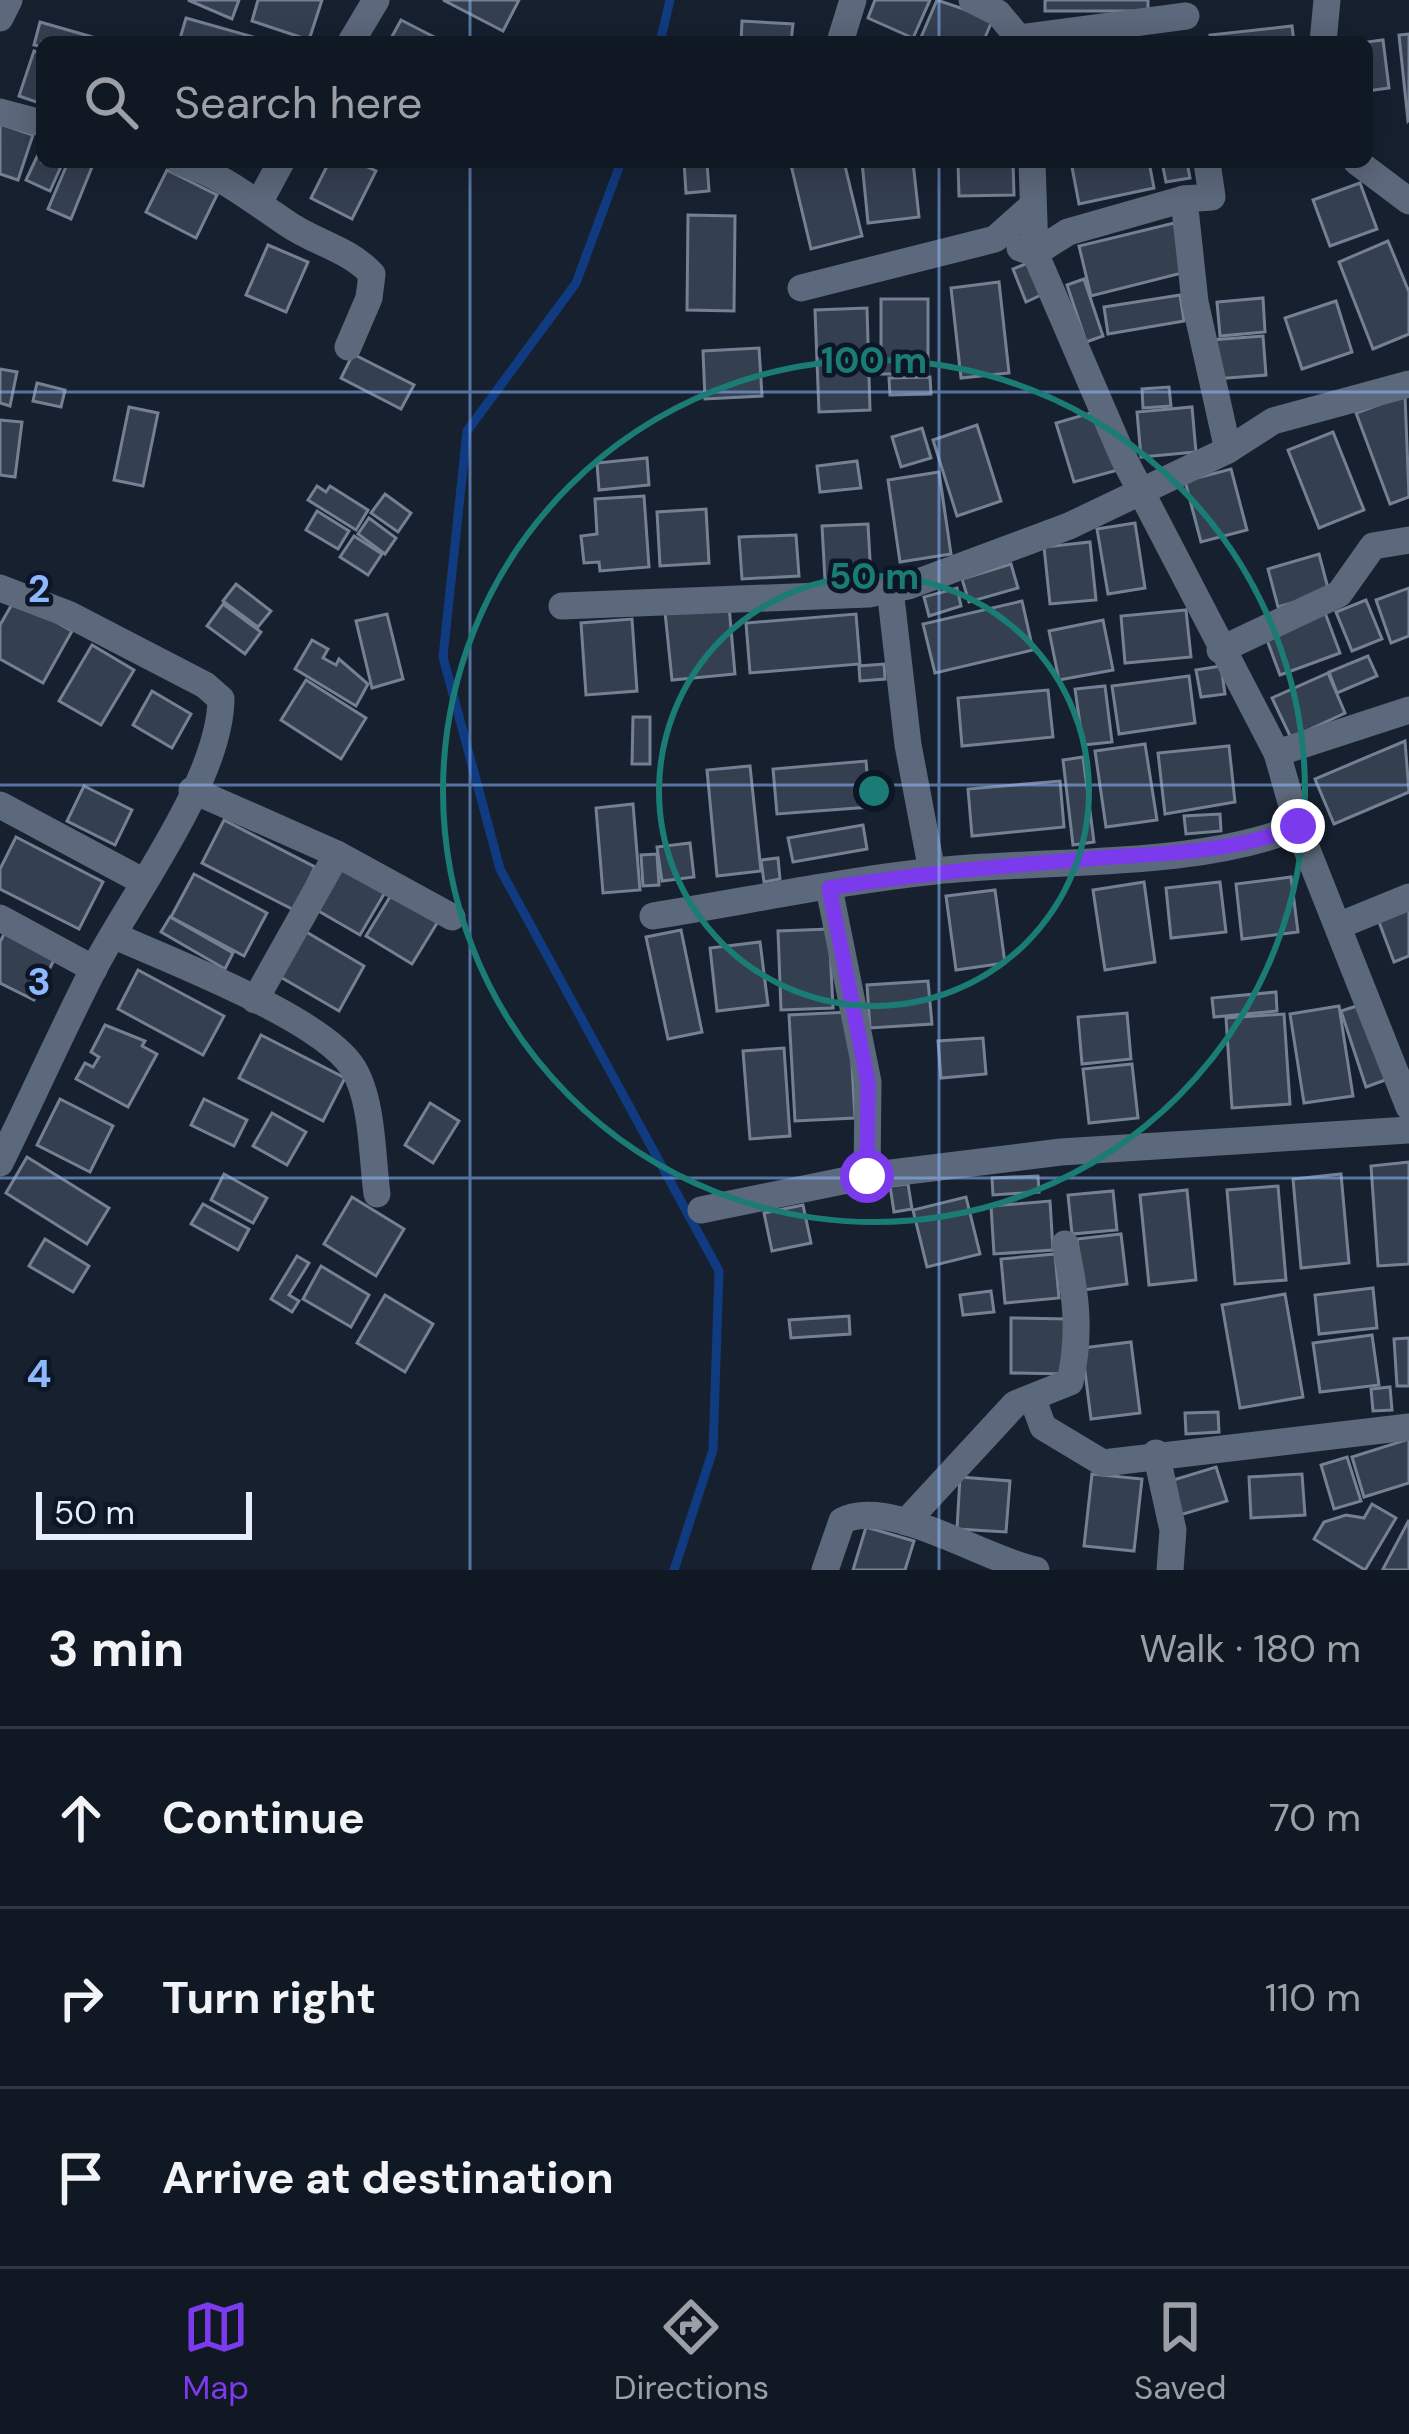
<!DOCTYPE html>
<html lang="en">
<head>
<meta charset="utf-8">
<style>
  body { margin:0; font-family:"DM Sans",sans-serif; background:#19212b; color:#f1f3f6 }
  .scale { position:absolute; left:36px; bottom:30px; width:216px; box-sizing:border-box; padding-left:12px; border:6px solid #e7eef9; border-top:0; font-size:33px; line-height:42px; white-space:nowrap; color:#e7eef9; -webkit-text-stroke:9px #0d1625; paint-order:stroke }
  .stop { position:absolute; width:36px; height:36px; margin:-27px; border:9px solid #7c3aed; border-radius:50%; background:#fff }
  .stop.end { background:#7c3aed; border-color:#fff; box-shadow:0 3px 12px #0008 }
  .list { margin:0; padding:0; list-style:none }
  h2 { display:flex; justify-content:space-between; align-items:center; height:156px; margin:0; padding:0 48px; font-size:51px }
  h2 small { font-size:39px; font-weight:400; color:#9ca0a6 }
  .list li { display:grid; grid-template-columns:78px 1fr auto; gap:36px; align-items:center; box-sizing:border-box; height:180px; padding:0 48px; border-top:3px solid #303741 }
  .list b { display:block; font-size:45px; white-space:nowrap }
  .list em { font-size:39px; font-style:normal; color:#9ca0a6 }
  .icon { flex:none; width:66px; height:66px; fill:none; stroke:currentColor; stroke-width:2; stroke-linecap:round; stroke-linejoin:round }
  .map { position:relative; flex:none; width:1409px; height:1570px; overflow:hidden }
  .search { position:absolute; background:#101823; box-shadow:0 6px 30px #0003; left:36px; right:36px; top:36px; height:132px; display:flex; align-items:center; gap:30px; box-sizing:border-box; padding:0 42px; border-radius:18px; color:#9ca0a6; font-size:45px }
  .sheet { height:696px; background:#101823 }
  nav { display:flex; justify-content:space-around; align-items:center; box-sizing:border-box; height:168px; border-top:3px solid #303741; background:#101823; font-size:33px; color:#9ca0a6 }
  nav a { display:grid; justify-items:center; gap:6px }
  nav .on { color:#7c3aed }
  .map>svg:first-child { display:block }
</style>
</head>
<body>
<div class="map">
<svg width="1409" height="1570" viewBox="0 0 1409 1570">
  <rect width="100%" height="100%" fill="#16202f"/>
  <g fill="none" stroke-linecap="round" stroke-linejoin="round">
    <g stroke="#103b80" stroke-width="9">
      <polyline points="660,42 670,0"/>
      <polyline points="621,162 576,283 467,431 443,657 500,869 719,1271 713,1450 674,1570"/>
    </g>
  </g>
  <g fill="#343f50" stroke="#748194" stroke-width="3">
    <polygon points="188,0 239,0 232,19"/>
    <polygon points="258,0 322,0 309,40 252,21"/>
    <polygon points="443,0 519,0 503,31"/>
    <polygon points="875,0 930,0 913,38 868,18"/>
    <polygon points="937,0 993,19 983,42 919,42"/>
    <rect x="1045" y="0" width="103" height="11"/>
    <polygon points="186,18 271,42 179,42"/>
    <polygon points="401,20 444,42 389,42"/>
    <polygon points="742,21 793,24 791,42 741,42"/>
    <polygon points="40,22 110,42 42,42 42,47 34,45"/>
    <polygon points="1292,26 1294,42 1211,42 1210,35"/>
    <polygon points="1409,34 1409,120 1408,121 1399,35"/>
    <polygon points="1383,40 1389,88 1367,91 1367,42"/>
    <polygon points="34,51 42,54 42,104 19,96"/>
    <polygon points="0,124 33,135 18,180 0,174"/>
    <polygon points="42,146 42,162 63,162 50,191 26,180"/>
    <polygon points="68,162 94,162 71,219 48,209"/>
    <polygon points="329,162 357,162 376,171 352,219 311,198"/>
    <polygon points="684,162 707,162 709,191 686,193"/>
    <polygon points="803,162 844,162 862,236 811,249 791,165"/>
    <polygon points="862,162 913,162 919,217 868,223"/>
    <polygon points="958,162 1013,162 1014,195 959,196"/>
    <polygon points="1071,162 1149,162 1154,188 1079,204"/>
    <polygon points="1162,162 1187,162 1190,178 1166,182"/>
    <polygon points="167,170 217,195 196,238 146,212"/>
    <polygon points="1360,183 1377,229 1330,246 1313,200"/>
    <polygon points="688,215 735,216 734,311 687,310"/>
    <polygon points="1174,223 1186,272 1091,296 1079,246"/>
    <polygon points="1388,241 1409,292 1409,334 1373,349 1339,262"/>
    <polygon points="268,245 308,262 286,312 246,295"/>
    <polygon points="1030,262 1043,294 1026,302 1013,269"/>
    <polygon points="1084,279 1103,336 1086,342 1067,285"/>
    <polygon points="999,282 1009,373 961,378 951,288"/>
    <polygon points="1180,295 1184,321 1108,334 1104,307"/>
    <polygon points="1263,298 1265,332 1220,336 1217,302"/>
    <rect x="881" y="299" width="47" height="75"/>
    <polygon points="1336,301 1352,352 1302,369 1285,318"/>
    <polygon points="867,308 870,410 819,412 815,310"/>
    <polygon points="1263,336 1266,375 1215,379 1211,340"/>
    <polygon points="759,348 762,396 705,399 703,351"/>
    <polygon points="353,354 414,385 401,409 341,378"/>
    <polygon points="0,369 17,372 10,406 0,403"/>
    <polygon points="930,377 931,394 890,395 889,378"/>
    <polygon points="37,383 65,390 61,407 33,401"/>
    <polygon points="1169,387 1171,406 1143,408 1142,389"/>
    <polygon points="1405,395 1409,497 1390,504 1356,413"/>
    <polygon points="129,407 158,413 143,486 114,480"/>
    <polygon points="1192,407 1196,452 1141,457 1137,412"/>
    <polygon points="1101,410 1118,470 1074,482 1056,423"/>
    <polygon points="0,420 22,422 15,477 0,475"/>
    <polygon points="977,425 1001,501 957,516 933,440"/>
    <polygon points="922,428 931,458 901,467 892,437"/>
    <polygon points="1333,432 1364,510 1319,528 1288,450"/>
    <polygon points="647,458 649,485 599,490 597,463"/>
    <polygon points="857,461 861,488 820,492 817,466"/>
    <polygon points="1231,469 1247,530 1201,542 1185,481"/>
    <polygon points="939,472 951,554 900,562 888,480"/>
    <polygon points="317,486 326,492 330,486 368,510 356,530 308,500"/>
    <polygon points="385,494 411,513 398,532 371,513"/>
    <polygon points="644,496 649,567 600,571 599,562 584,563 581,536 597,534 595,499"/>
    <polygon points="706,509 709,563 660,566 657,512"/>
    <polygon points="317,511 349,531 338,549 306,530"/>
    <polygon points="369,518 396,538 385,554 358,534"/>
    <polygon points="1135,523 1145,588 1108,594 1097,529"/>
    <polygon points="868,524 871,578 825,580 822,526"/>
    <polygon points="796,535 799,576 742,579 739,537"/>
    <polygon points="354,536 382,554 368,575 340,557"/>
    <polygon points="1090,542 1096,600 1050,604 1044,547"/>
    <polygon points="1319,554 1329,592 1278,607 1268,569"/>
    <polygon points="1011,564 1018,588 969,602 962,579"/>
    <polygon points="236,584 271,611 258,627 223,601"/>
    <polygon points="957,588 961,606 929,616 924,597"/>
    <polygon points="1409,588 1409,636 1391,643 1376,600"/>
    <polygon points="15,599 72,631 43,683 0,659 0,625"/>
    <polygon points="1366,600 1382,639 1352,651 1336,612"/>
    <polygon points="1022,601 1033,650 935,673 923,624"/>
    <polygon points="223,604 261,632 245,654 207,626"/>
    <polygon points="729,606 735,674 672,680 665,612"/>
    <polygon points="1186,610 1191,657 1125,663 1121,616"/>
    <polygon points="1324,610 1340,653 1280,675 1264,632"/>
    <polygon points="387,614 403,679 372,688 356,621"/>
    <polygon points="856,614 860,664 750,673 746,623"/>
    <polygon points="632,619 637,691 586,695 581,623"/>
    <polygon points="1103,620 1113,670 1059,680 1049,631"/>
    <polygon points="312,640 328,649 323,658 336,665 339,659 368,684 356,706 295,669"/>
    <polygon points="92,645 134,670 101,725 59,701"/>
    <polygon points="1368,656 1377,676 1337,693 1329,672"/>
    <polygon points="884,664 885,679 860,681 859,666"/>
    <polygon points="1221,666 1225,694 1201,697 1196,670"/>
    <polygon points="1328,673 1345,713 1291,738 1272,698"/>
    <polygon points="1189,676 1195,723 1119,734 1112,686"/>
    <polygon points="306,680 366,718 341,759 281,720"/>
    <polygon points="1105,686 1112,742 1083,745 1075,689"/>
    <polygon points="1048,690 1053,737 962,746 958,698"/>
    <polygon points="152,691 191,714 172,748 133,725"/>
    <polygon points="633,717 650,717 650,764 632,764"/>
    <polygon points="1405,741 1409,792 1334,824 1315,779"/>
    <polygon points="1145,744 1157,820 1106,827 1095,751"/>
    <polygon points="1229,746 1235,802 1165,814 1158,753"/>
    <polygon points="1083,757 1094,842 1073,845 1063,760"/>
    <polygon points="866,761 870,807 777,814 773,769"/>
    <polygon points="750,766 761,871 717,876 707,770"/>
    <polygon points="1060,781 1064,827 972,836 968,789"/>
    <polygon points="84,786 132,810 115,845 67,821"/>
    <polygon points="633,804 640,890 603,893 596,808"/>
    <polygon points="1220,814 1221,831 1186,834 1184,816"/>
    <polygon points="224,820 315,867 294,910 202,863"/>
    <polygon points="863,825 867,849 793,862 788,838"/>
    <polygon points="16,837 103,882 79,929 0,889 0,869"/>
    <polygon points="690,843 694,877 662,881 657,847"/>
    <polygon points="657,854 659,885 643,886 641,855"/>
    <polygon points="778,858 780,879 764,882 761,860"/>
    <polygon points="342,862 387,889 360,935 315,909"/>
    <polygon points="194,874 267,913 244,956 171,917"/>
    <polygon points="1291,877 1298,932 1242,939 1236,884"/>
    <polygon points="1144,882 1155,962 1105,970 1093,890"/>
    <polygon points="1220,882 1226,932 1171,938 1166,888"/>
    <polygon points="396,887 442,915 412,964 366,936"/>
    <polygon points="995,890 1005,963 956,970 946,896"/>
    <polygon points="1409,902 1409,956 1394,962 1376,914"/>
    <polygon points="170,917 233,953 225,969 161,932"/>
    <polygon points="7,928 57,954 34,1000 0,983 0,942"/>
    <polygon points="829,929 833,1008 781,1010 778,931"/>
    <polygon points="303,930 364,966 339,1011 277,975"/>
    <polygon points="681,930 702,1032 668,1039 646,937"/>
    <polygon points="760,942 768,1005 717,1011 710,948"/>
    <polygon points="138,970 224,1016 203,1055 118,1009"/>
    <polygon points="928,981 932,1024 870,1028 867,985"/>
    <polygon points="1276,992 1277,1011 1214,1017 1212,998"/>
    <polygon points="1363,1004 1388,1079 1366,1087 1341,1011"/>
    <polygon points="1339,1006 1353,1096 1304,1103 1290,1014"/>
    <polygon points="849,1012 855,1118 795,1121 789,1015"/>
    <polygon points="1127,1013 1131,1059 1082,1064 1078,1017"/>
    <polygon points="1284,1014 1290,1104 1232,1108 1226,1018"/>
    <polygon points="105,1025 145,1041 142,1046 157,1054 128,1107 76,1079 85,1063 93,1067 99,1057 91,1052"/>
    <polygon points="261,1035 345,1078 323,1121 239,1078"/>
    <polygon points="983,1038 986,1074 941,1078 938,1041"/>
    <polygon points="784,1048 790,1136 750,1139 743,1051"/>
    <polygon points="1132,1064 1138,1118 1089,1123 1083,1069"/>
    <polygon points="60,1099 113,1126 90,1172 37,1145"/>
    <polygon points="204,1099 247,1120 234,1146 191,1125"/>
    <polygon points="430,1103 459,1121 433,1163 405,1145"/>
    <polygon points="272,1113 306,1132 287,1165 253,1146"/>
    <polygon points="27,1157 109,1208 87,1244 6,1193"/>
    <polygon points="1409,1162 1409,1264 1378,1266 1371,1166"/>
    <polygon points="224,1174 267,1198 253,1223 211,1200"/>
    <polygon points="1341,1174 1349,1263 1301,1268 1293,1179"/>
    <polygon points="1038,1176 1039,1192 993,1195 992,1178"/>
    <polygon points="908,1184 912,1209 894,1212 890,1186"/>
    <polygon points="1278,1186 1286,1280 1235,1284 1227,1190"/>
    <polygon points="1187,1190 1196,1280 1149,1285 1140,1195"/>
    <polygon points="1113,1191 1117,1230 1072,1234 1068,1195"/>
    <polygon points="352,1197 404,1229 376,1276 324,1244"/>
    <polygon points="966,1197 980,1254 927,1267 913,1210"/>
    <polygon points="1050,1201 1053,1250 994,1254 991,1206"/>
    <polygon points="203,1204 249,1229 238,1250 191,1224"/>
    <polygon points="803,1205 811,1243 772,1251 764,1213"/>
    <polygon points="1121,1234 1127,1284 1083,1290 1077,1239"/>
    <polygon points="45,1239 89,1266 73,1292 29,1266"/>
    <polygon points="1055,1254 1059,1298 1005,1303 1001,1259"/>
    <polygon points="297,1256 309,1263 289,1295 299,1301 292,1312 271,1299"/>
    <polygon points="321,1266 369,1295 351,1327 303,1299"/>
    <polygon points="1373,1288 1377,1328 1319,1334 1315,1295"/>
    <polygon points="991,1291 994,1312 963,1315 960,1295"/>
    <polygon points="1285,1294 1303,1397 1240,1408 1222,1305"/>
    <polygon points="385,1295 433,1324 405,1372 357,1343"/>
    <polygon points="849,1316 850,1334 791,1338 789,1320"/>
    <polygon points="1011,1318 1068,1319 1067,1374 1011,1373"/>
    <polygon points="1372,1335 1379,1385 1320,1392 1313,1343"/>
    <polygon points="1409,1338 1409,1386 1397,1386 1394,1339"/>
    <polygon points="1131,1342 1140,1413 1091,1419 1082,1348"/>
    <polygon points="1390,1387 1392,1410 1373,1411 1371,1389"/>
    <polygon points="1218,1412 1219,1432 1186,1434 1185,1413"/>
    <polygon points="1409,1439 1409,1483 1364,1497 1352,1457"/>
    <polygon points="1347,1457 1361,1501 1334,1509 1321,1465"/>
    <polygon points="1216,1467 1227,1501 1180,1515 1170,1481"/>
    <polygon points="1092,1474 1142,1479 1134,1551 1084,1546"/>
    <polygon points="1302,1474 1305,1515 1251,1518 1249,1477"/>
    <polygon points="960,1477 1010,1481 1006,1532 957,1529"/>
    <polygon points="1372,1504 1396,1518 1365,1570 1314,1539 1324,1522 1346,1515 1364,1518"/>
    <polygon points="1409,1520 1409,1570 1385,1570 1383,1569"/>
    <polygon points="866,1527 914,1541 905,1570 853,1570"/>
  </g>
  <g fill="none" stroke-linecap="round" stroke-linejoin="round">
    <g stroke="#5c687b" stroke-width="27">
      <polyline points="972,0 998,13 1022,42"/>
      <polyline points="0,18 9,0"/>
      <polyline points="1020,38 1186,16"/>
      <polyline points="351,42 376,0"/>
      <polyline points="840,42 853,0"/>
      <polyline points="1323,42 1327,0"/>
      <polyline points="0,112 42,123"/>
      <path d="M 180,162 C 222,175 249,198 285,222 C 314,243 346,247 372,274 L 369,298 L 348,347"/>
      <polyline points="1032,162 1035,253 1123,457 1277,753 1298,827 1409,1107"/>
      <polyline points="1207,162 1212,197 1184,199 1195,302 1228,450"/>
      <polyline points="1357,162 1409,201"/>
      <polyline points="260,201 281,162"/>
      <polyline points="1020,248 1035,253 1068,232 1184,199"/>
      <polyline points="801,288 995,239 1032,206"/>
      <path d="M 0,588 L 68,614 L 205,685 L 221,699 C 220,781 130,898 92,972 C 60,1035 31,1100 0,1163"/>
      <polyline points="890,589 908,745 932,871"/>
      <polyline points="562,606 869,594 908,586 1069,526 1228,450 1273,421 1409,384"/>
      <polyline points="1220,650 1339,594 1373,546 1409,540"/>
      <polyline points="1277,753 1409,710"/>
      <polyline points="192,790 337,854 452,917"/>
      <polyline points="0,805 144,882"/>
      <polyline points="829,888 868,1082 867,1176"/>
      <path d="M 653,916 C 747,901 841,881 935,871 C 1049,859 1192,869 1298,827"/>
      <polyline points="0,918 94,969"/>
      <polyline points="1338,926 1409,897"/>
      <path d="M 113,935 C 170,961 322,1018 353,1068 C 373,1100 372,1158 377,1194"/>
      <polyline points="255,1000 337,854"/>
      <polyline points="701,1210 867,1176 1061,1152 1409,1130"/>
      <polyline points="1033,1400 1043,1427 1103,1463 1409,1427"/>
      <polyline points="1156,1453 1173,1530 1170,1570"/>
      <path d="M 906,1522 L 1015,1404 L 1070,1382 C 1081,1333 1076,1293 1065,1244"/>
      <path d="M 825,1570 L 842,1521 C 889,1496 984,1560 1036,1570"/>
    </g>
  </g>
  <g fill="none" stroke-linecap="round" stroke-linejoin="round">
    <path stroke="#7c3aed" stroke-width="15" d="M 867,1176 L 868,1082 L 829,888 C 915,874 1001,866 1088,859 C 1160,853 1230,854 1298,826"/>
  </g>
  <path fill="none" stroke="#8eb8fd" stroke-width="3" stroke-opacity="0.55" d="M 470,0 L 470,42M 939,0 L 939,42M 470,162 L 470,1570M 939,162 L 939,1570M 0,392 L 1409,392M 0,785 L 1409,785M 0,1178 L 1409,1178"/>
  <g fill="none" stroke="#1a7c75" stroke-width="6">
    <circle cx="874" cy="791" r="215"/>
    <circle cx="874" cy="791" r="431"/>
  </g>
  <g font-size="39" text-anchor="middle" font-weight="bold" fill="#8eb8fd" stroke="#0d1625" stroke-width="9" stroke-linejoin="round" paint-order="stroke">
    <text x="39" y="602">2</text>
    <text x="39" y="995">3</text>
    <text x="39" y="1387">4</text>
  </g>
  <circle cx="874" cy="791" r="18" fill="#1a7c75" stroke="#0d1625" stroke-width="6"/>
  <g font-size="36" text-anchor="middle" font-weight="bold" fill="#1a7c75" stroke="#0d1625" stroke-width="9" stroke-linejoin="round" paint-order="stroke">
    <text x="874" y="373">100 m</text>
    <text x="874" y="589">50 m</text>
  </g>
</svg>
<div class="scale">50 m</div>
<div class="stop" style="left:867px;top:1176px"></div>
<div class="stop end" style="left:1298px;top:826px"></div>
<div class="search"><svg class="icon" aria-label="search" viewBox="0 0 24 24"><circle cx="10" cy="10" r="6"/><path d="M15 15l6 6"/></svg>Search here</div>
</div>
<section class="sheet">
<h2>3 min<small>Walk · 180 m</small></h2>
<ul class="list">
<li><svg class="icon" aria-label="ahead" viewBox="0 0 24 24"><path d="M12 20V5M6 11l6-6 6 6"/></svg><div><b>Continue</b></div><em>70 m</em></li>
<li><svg class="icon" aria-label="right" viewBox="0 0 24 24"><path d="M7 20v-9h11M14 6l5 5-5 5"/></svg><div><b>Turn right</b></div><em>110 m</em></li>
<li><svg class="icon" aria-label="arrive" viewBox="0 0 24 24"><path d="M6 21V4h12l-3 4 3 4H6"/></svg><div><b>Arrive at destination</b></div></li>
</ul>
</section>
<nav>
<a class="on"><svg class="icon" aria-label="map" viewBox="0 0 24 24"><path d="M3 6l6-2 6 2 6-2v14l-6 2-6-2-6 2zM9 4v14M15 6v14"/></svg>Map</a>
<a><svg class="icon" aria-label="directions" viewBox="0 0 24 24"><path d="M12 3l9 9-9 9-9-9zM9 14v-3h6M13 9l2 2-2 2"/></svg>Directions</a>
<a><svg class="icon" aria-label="saved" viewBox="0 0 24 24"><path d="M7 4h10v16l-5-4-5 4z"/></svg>Saved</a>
</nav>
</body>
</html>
